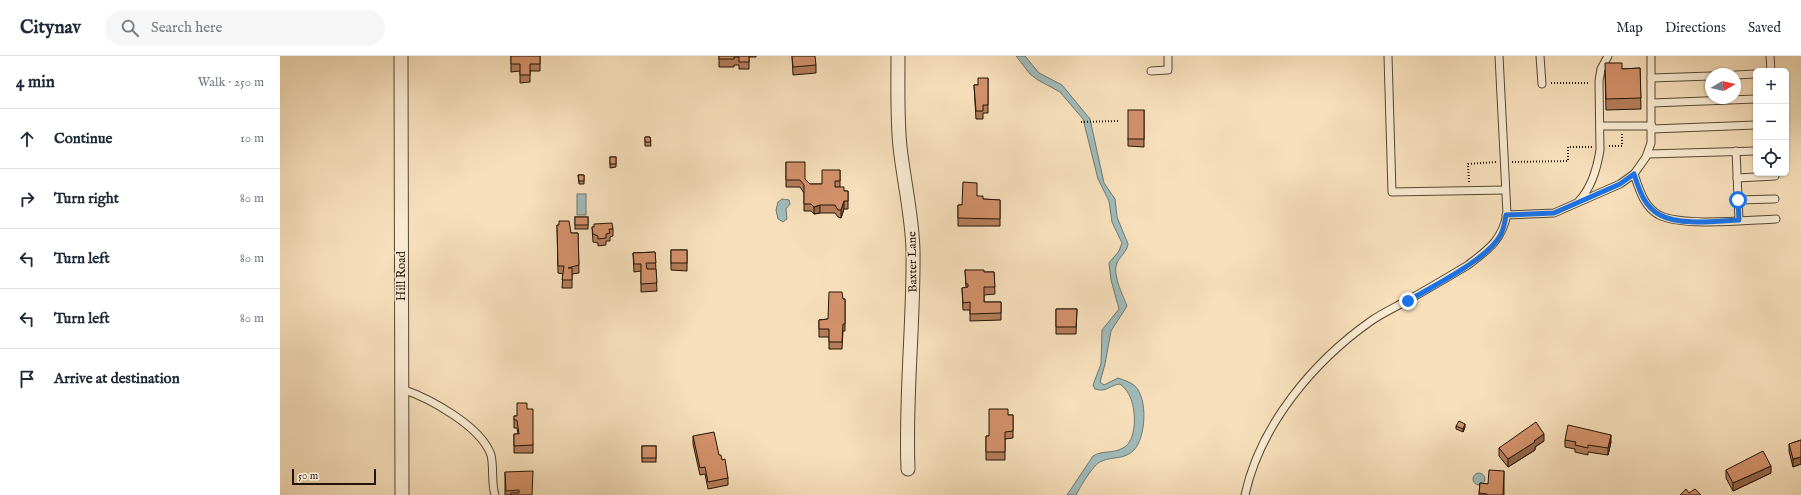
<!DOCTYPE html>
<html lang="en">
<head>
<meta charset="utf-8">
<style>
  body { margin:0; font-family:"IM FELL English",serif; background:#f6f6f7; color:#1f2937 }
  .controls { position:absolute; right:12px; top:12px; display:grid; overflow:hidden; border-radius:6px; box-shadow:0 1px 3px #0004 }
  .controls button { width:36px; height:36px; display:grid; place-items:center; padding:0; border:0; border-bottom:1px solid #e0e1e3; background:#fff; color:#1f2937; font:20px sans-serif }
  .compass { position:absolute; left:1425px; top:12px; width:36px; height:36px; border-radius:50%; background:#fff; box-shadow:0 1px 3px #0004; rotate:81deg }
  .scale { position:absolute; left:12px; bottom:10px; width:84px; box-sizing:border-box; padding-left:4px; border:2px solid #211406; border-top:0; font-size:11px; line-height:14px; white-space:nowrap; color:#211406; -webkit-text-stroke:3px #f9ead2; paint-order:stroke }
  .stop { position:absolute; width:12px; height:12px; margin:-9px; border:3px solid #1a73e8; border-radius:50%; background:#fff }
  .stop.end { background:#1a73e8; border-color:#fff; box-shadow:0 1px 4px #0008 }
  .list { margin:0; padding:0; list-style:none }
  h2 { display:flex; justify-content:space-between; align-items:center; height:52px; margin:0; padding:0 16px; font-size:17px }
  h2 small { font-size:13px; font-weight:400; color:#747a83 }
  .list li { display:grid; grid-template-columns:26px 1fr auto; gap:12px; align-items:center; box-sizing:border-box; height:60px; padding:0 16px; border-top:1px solid #e0e1e3 }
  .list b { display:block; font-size:15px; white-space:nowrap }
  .list em { font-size:13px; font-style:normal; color:#747a83 }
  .icon { flex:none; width:22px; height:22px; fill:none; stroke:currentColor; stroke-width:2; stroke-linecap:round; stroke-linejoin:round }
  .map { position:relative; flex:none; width:1521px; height:439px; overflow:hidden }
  header { display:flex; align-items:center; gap:24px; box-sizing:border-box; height:56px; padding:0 20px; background:#fff; border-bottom:1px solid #e0e1e3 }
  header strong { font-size:19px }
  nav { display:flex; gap:22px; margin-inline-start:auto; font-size:14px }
  .search { width:280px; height:36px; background:#f6f6f7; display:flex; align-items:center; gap:10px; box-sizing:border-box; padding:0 14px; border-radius:22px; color:#747a83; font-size:15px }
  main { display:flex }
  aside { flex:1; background:#fff }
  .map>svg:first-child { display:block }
</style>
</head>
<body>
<header>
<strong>Citynav</strong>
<div class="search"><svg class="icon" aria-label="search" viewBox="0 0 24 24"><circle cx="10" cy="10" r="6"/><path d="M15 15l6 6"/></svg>Search here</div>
<nav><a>Map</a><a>Directions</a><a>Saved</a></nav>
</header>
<main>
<aside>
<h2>4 min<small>Walk · 250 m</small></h2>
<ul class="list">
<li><svg class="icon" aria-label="ahead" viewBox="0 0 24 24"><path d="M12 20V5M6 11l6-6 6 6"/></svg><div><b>Continue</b></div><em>10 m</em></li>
<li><svg class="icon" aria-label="right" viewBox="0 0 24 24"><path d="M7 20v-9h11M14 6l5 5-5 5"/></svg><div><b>Turn right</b></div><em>80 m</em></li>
<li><svg class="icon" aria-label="left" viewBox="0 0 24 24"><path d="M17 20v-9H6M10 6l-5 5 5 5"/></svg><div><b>Turn left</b></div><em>80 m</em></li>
<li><svg class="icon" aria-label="left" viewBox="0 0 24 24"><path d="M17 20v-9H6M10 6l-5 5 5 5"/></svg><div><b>Turn left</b></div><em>80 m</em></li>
<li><svg class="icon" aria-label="arrive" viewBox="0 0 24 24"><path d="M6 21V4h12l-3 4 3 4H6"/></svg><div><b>Arrive at destination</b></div></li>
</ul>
</aside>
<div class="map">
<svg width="1521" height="439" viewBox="0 0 1521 439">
  <rect width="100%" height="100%" fill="#f6dfba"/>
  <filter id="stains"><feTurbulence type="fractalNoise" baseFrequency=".005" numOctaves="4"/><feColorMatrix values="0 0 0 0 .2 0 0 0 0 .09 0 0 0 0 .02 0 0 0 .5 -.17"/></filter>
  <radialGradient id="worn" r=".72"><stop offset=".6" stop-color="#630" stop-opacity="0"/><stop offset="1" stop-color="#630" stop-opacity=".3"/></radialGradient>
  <g fill="#a0bab9" stroke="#6d7871">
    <path d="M 736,0 L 745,0 L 759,17 L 782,29 L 810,63 L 824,127 L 835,143 L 837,161 L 848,188 C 847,196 840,200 837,207 C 832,219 843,239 847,250 L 831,275 L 825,308 L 820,326 L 824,329 L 838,322 C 844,324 850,326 855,330 C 868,343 866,381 854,394 C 844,404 834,400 822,405 C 813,408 801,430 796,439 L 787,439 L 813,400 C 822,394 833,398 843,392 C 857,385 856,356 851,343 C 849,337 845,332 840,328 C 829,329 827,337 815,333 L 813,329 L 821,308 L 822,274 L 839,253 L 831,224 L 829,207 L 839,195 L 842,187 L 832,166 L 829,145 L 818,123 L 803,63 L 780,36 L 758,24 L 750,18 Z"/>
    <rect x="297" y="138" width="9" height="21"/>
    <polygon points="502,143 509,144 510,148 506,153 507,163 503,166 498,163 496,154 498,146"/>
    <circle cx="1199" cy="423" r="6"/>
  </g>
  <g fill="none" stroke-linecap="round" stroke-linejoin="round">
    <g stroke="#564733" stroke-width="9">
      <g id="service">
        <polyline points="1108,0 1112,136 1225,134"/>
        <polyline points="1260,0 1262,28"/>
        <polyline points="1490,0 1491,15"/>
        <polyline points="871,15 888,14 888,0"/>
        <polyline points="1455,19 1476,18"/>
        <polyline points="1371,22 1431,20"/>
        <polyline points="1372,47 1476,43"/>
        <polyline points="1320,70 1372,70"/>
        <polyline points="1372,73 1476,69"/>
        <polyline points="1456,95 1459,164"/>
        <polyline points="1368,98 1476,95"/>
        <path d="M 1354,118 C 1359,133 1364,151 1379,159 C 1403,171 1468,164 1496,163"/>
        <polyline points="1457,122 1495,120"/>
        <polyline points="1458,144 1495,143"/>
        <path d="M 1299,145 C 1312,131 1317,113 1320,94 L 1319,25 L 1321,13 L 1328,0"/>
        <polyline points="1226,159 1274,157 1340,128 1354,118 1366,101 1371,87 1371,0"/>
        <path d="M 122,333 C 149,342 201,370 211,399 C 214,411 211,427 215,439"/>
        <path d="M 965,439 C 980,369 1034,305 1091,265 C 1102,257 1116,251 1128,244 C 1148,233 1168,221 1188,209 C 1209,193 1222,184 1227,158 L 1219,0"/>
      </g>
    </g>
    <g stroke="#564733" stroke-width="15">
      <g id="minor">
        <polyline points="121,0 122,439"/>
        <path d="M 618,0 C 618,30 617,61 620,91 C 624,126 632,159 633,194 C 634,267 625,340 628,413"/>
      </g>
    </g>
    <g stroke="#211406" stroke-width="2" stroke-dasharray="1 2" stroke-linecap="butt">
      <polyline points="1271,27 1310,27"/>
      <polyline points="801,66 838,65"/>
      <polyline points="1329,90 1342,90 1342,78"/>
      <polyline points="1232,106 1288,105 1288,91 1312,91"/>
      <polyline points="1189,126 1188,108 1216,106"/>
    </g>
    <use href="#service" stroke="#f9ead2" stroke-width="7"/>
    <use href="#minor" stroke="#f9ead2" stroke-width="13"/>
  </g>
  <g fill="#b57d5b" stroke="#211406">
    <polygon points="231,0 260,0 260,15 250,15 250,26 240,27 240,15 231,16"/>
    <polygon points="439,0 476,0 476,1 469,1 469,13 459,13 459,9 454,9 454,11 439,11"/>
    <polygon points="512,0 536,9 536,17 513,19"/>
    <polygon points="1360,12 1361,53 1326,54 1325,18 1342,13"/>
    <polygon points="708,22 708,57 703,57 703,63 696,63 694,29 698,29"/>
    <polygon points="864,54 864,91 848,90 848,83"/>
    <polygon points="365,81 370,81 371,90 365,90"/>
    <polygon points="330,101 336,101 336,111 330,112"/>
    <polygon points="506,106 530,128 542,128 560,114 560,131 564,135 568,135 568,153 564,153 561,162 558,161 555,157 540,157 534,158 531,155 524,155 524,137 520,131 506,131"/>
    <polygon points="298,119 304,119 304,128 299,128"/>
    <polygon points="697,140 703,143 720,144 720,170 678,170 678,149 682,149"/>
    <rect x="295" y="161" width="13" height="12"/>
    <polygon points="277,169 291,177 298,177 299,217 292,218 292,232 282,232 283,218 278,217"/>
    <polygon points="312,171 333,173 333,180 330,181 330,185 326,185 326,189 318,190 318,187 313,186"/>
    <polygon points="391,194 407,194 407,215 391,214"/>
    <polygon points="375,196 377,235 361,236 361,215 354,216 353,197"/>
    <polygon points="685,214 704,216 714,216 715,238 704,239 704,246 721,246 721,264 690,265 690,254 683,254 682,232 686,232"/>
    <polygon points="563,243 565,243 565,275 563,275 562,293 549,293 549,281 539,281 539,264 548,263"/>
    <polygon points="776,253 797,253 796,278 776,278"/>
    <polygon points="247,353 253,389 253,397 234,397 234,378 238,378 237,372 234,372 234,360 237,360"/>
    <polygon points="728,359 733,359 733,382 725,383 725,404 706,404 706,380 709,380"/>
    <polygon points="1176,370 1185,371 1183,376 1176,373"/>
    <polygon points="413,380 439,399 442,404 448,422 448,429 428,433 425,418 420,419 413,388"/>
    <polygon points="1285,384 1331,386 1328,399 1308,396 1308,399 1295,396 1295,393 1285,391"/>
    <polygon points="1521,384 1521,408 1513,411 1509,395 1509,388"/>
    <polygon points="1264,385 1255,391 1255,394 1228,411 1219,400 1219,392"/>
    <rect x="362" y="390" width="14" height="16"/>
    <polygon points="1446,414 1491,417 1453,435 1446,422"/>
    <polygon points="1224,415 1224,439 1199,439 1200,427 1208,428"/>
    <polygon points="225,416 252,439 225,439"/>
  </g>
  <g fill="#94664a" stroke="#211406">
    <polygon points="564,145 564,153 561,162 561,154"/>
    <polygon points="540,149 540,157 534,158 534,151"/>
    <polygon points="1185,368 1185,371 1183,376 1183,373"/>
    <polygon points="1264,378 1264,385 1255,391 1255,394 1228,411 1228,403"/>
    <polygon points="1331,379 1331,386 1328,399 1328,392"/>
    <polygon points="1521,401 1521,408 1513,411 1513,403"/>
    <polygon points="1491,410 1491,417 1453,435 1453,427"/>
  </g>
  <g fill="#d3916a" stroke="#211406">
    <polygon points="231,0 260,0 260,8 250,8 250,19 240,19 240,8 231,8"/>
    <polygon points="439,0 469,0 469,6 459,6 459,1 454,1 454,3 439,3"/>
    <polygon points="512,0 535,0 536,9 513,11"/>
    <polygon points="1325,7 1342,7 1342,13 1360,12 1361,42 1326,43"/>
    <polygon points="698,22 708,22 708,49 703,49 703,55 696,55 694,29 698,29"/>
    <rect x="848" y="54" width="16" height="29"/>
    <polygon points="365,81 370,81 371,86 365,86"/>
    <rect x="330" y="101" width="6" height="7"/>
    <polygon points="506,106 525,106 525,123 530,128 542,128 542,114 560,114 560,125 555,125 555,131 564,131 564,135 568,135 568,145 564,145 561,154 558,154 555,149 540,149 534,151 531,148 524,148 524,129 520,124 506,124"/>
    <polygon points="298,119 304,119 304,125 299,125"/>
    <polygon points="683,126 697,127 697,140 703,140 703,143 720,144 720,163 678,162 678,149 682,149"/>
    <rect x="295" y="161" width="13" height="8"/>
    <polygon points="279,165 289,165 291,177 298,177 299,209 288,212 292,212 292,224 282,224 284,210 278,210 277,169 279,169"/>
    <polygon points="332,167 333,173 329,173 330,177 326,178 326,182 318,183 318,180 313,178 312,171 314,171 314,168"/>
    <rect x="391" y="194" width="16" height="13"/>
    <polygon points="375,196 376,207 366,207 367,213 376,213 377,227 361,228 361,208 354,208 353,197"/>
    <polygon points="685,214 704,214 704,216 714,216 715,231 704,231 704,246 721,246 721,257 690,258 690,246 683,247 682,232 688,231 688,228 686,228"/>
    <polygon points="549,236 562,236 563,243 565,243 565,268 563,268 562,286 549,286 549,273 539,273 539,264 548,263"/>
    <polygon points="776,253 797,253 796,271 776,271"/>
    <polygon points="237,347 247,347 247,353 253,353 253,389 234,390 234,378 239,378 237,364 234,364 234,360 237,360"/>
    <polygon points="709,353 728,353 728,359 733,359 733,375 725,376 725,396 706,396 706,380 709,380"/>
    <polygon points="1179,365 1185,368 1183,373 1176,370"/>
    <polygon points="1256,366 1264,378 1254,385 1255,386 1228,403 1219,392"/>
    <polygon points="1288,369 1331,379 1328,392 1308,389 1308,392 1295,389 1296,386 1285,384"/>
    <polygon points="434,376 439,399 441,399 442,404 445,403 448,422 428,426 425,411 420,412 413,380"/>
    <polygon points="1521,384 1521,401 1513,403 1509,388"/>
    <rect x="362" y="390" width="14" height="12"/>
    <polygon points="1483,395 1491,410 1453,427 1446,414"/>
    <polygon points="1209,414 1224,415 1223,439 1207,439 1207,438 1199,437 1200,427 1208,428"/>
    <polygon points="253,415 252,439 231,439 231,437 239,437 239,434 226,435 225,416"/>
    <polygon points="1406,433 1409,437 1415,433 1421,439 1400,439"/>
  </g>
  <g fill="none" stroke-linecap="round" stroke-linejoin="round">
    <path stroke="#1a73e8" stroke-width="5" d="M 1128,245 C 1154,229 1205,205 1220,180 C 1224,173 1225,166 1226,159 L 1274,157 L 1340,128 L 1354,118 C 1359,133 1364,151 1380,159 C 1400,170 1437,165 1459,164 L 1458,144"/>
  </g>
  <g text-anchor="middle" stroke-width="3" stroke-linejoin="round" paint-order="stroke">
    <g font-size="12" fill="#211406" stroke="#f9ead2">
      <text transform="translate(632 206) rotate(-91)" y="4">Baxter Lane</text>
      <text transform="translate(121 220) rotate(-90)" y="4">Hill Road</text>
    </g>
  </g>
  <rect width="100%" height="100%" filter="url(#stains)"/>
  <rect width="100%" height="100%" fill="url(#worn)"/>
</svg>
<div class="controls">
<button>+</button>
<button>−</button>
<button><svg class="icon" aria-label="locate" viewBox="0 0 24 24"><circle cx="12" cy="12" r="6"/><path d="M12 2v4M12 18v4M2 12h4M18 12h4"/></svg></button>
</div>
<svg class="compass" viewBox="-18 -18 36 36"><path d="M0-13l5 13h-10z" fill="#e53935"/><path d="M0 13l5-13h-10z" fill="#747a83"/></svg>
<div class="scale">50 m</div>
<div class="stop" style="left:1458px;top:144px"></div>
<div class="stop end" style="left:1128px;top:245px"></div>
</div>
</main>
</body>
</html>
